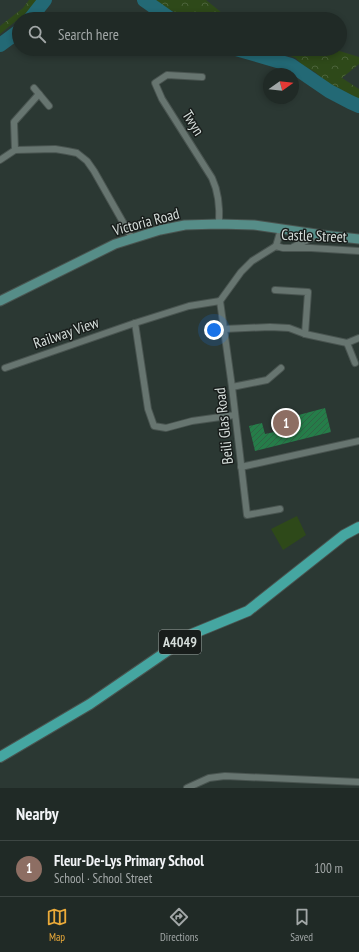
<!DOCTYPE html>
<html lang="en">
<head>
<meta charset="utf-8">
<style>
  body { margin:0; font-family:"PT Sans Narrow",sans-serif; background:#28322e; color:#f1f3f6 }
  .compass { position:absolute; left:263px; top:68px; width:36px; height:36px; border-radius:50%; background:#202a26; box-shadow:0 2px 6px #0003; rotate:75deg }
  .you { position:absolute; left:214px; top:330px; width:14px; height:14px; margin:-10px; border:3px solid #fff; border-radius:50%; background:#1a73e8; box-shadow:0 0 0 6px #1a73e833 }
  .badge { display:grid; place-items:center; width:26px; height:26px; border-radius:50%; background:#ebaa39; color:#fff; font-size:13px; font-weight:700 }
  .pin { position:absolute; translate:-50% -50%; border:2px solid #fff; box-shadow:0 1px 4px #0006 }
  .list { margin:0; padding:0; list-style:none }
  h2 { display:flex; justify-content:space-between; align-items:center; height:52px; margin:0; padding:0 16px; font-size:17px }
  h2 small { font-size:13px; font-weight:400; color:#a2a7a7 }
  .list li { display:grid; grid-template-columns:26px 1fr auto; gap:12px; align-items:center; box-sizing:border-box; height:56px; padding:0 16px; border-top:1px solid #3d4643 }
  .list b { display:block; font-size:15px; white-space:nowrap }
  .list p { margin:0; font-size:13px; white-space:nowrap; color:#a2a7a7 }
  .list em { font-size:13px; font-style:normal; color:#a2a7a7 }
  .icon { flex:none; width:22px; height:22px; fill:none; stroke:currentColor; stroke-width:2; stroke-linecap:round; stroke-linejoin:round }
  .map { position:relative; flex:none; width:359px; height:788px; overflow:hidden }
  .search { position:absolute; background:#202a26; box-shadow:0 2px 6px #0003; left:12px; right:12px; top:12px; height:44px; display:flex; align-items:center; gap:10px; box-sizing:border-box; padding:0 14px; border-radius:22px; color:#a2a7a7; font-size:15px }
  .sheet { height:108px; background:#202a26 }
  nav { display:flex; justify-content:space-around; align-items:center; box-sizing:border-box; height:56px; border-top:1px solid #3d4643; background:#202a26; font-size:11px; color:#a2a7a7 }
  nav a { display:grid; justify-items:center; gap:2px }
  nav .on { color:#ebaa39 }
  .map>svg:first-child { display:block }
</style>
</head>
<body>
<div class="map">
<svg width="359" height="788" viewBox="0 0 359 788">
  <defs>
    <pattern id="forest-crowns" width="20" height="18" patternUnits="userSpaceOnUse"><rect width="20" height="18" fill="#2e4919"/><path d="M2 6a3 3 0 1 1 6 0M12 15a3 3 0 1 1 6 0" fill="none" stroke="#4b633a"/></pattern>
    <pattern id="building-hatch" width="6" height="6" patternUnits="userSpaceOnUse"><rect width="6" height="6" fill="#257d49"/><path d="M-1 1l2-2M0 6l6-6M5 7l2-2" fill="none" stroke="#316245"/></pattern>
  </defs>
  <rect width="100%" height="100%" fill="#2b3833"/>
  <g fill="url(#forest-crowns)">
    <polygon points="29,0 37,0 32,8 0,34 0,26 23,8"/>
    <polygon points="156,0 206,0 227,17 233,19 189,19 160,5"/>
    <polygon points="258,49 333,49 359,57 359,64 342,78 359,89 359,99 326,82 315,72 302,65 296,58 278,51 270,53"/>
  </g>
  <polygon fill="#2e4919" points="297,516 306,535 283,550 271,529"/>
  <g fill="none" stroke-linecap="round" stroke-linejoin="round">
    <g stroke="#236975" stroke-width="14">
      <polyline points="144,0 171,19"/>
      <polyline points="30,19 45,0"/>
      <polyline points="0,45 19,31"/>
      <polyline points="236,49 291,65 329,91 350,102 359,106"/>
    </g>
  </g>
  <polygon fill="url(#building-hatch)" points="325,408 331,432 255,451 249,426 262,423 265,434 279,431 276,421"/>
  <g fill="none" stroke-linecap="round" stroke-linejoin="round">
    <g stroke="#495450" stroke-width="8">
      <g id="street">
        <path d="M 202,77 L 167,75 L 155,83 L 162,99 L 212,178 C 219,193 220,207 219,224"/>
        <polyline points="34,88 49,106"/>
        <polyline points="15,150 14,122 39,94"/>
        <polyline points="0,160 15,150 55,149 67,151 77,153 87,161 94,171 132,238"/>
        <polyline points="276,246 281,229"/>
        <polyline points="293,247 318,235"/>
        <polyline points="275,290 308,292 305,334"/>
        <polyline points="220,301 232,387 247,515 280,509"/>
        <polyline points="220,301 241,272 252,261 276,246 283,248 311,248 359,251"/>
        <polyline points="135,323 148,409 154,426 166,428 192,421 235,415"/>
        <polyline points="224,329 270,327 289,328 305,334 347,343 359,338"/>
        <polyline points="347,343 355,363"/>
        <polyline points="5,368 135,323 189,306 220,301"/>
        <polyline points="232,387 267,380 281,368"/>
        <polyline points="241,467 359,441"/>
        <polyline points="187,788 209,778 225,776 359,782"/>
      </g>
    </g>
    <g stroke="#495450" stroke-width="11">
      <polyline id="secondary" points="0,301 115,244 160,230 185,225 219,224 254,225 323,235 359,239"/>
    </g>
    <g stroke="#495450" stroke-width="12">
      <polyline id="primary" points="0,757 90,704 192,634 248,611 344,535 359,527"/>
    </g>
    <use href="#street" stroke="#677570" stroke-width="6"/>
    <use href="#secondary" stroke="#568d88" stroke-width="9"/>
    <use href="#primary" stroke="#45a6a1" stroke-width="10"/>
  </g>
  <g text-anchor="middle" stroke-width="3" stroke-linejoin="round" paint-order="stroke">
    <rect fill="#181d1b" stroke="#9ca3a1" stroke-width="1" x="159" y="630" width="42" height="24" rx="3"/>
    <g font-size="14" font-weight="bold" fill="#d5ddda">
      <text x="180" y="647">A4049</text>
    </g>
    <g font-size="15" fill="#d5ddda" stroke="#181d1b">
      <text transform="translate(193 123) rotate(58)" y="5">Twyn</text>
      <text transform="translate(146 222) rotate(-15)" y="5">Victoria Road</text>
      <text transform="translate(314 236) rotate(2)" y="5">Castle Street</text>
      <text transform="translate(66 333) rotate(-19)" y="5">Railway View</text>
      <text transform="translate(224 426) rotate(-96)" y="5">Beili Glas Road</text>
    </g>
  </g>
</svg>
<svg class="compass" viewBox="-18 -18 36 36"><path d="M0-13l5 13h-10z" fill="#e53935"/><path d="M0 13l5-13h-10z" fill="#a2a7a7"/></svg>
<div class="you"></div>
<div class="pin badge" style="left:286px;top:423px;background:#8d6e63">1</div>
<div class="search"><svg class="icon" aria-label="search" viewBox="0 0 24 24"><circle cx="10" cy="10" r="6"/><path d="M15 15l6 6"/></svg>Search here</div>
</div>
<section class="sheet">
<h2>Nearby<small></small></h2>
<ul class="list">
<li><span class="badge" style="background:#8d6e63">1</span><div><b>Fleur-De-Lys Primary School</b><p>School · School Street</p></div><em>100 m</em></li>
</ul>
</section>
<nav>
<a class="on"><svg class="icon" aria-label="map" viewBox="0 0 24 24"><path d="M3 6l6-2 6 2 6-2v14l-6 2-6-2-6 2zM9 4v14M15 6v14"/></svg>Map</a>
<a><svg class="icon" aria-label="directions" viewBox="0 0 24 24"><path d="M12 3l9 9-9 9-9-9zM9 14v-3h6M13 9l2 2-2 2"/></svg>Directions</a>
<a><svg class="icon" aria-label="saved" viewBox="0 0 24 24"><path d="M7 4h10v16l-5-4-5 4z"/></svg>Saved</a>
</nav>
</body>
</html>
